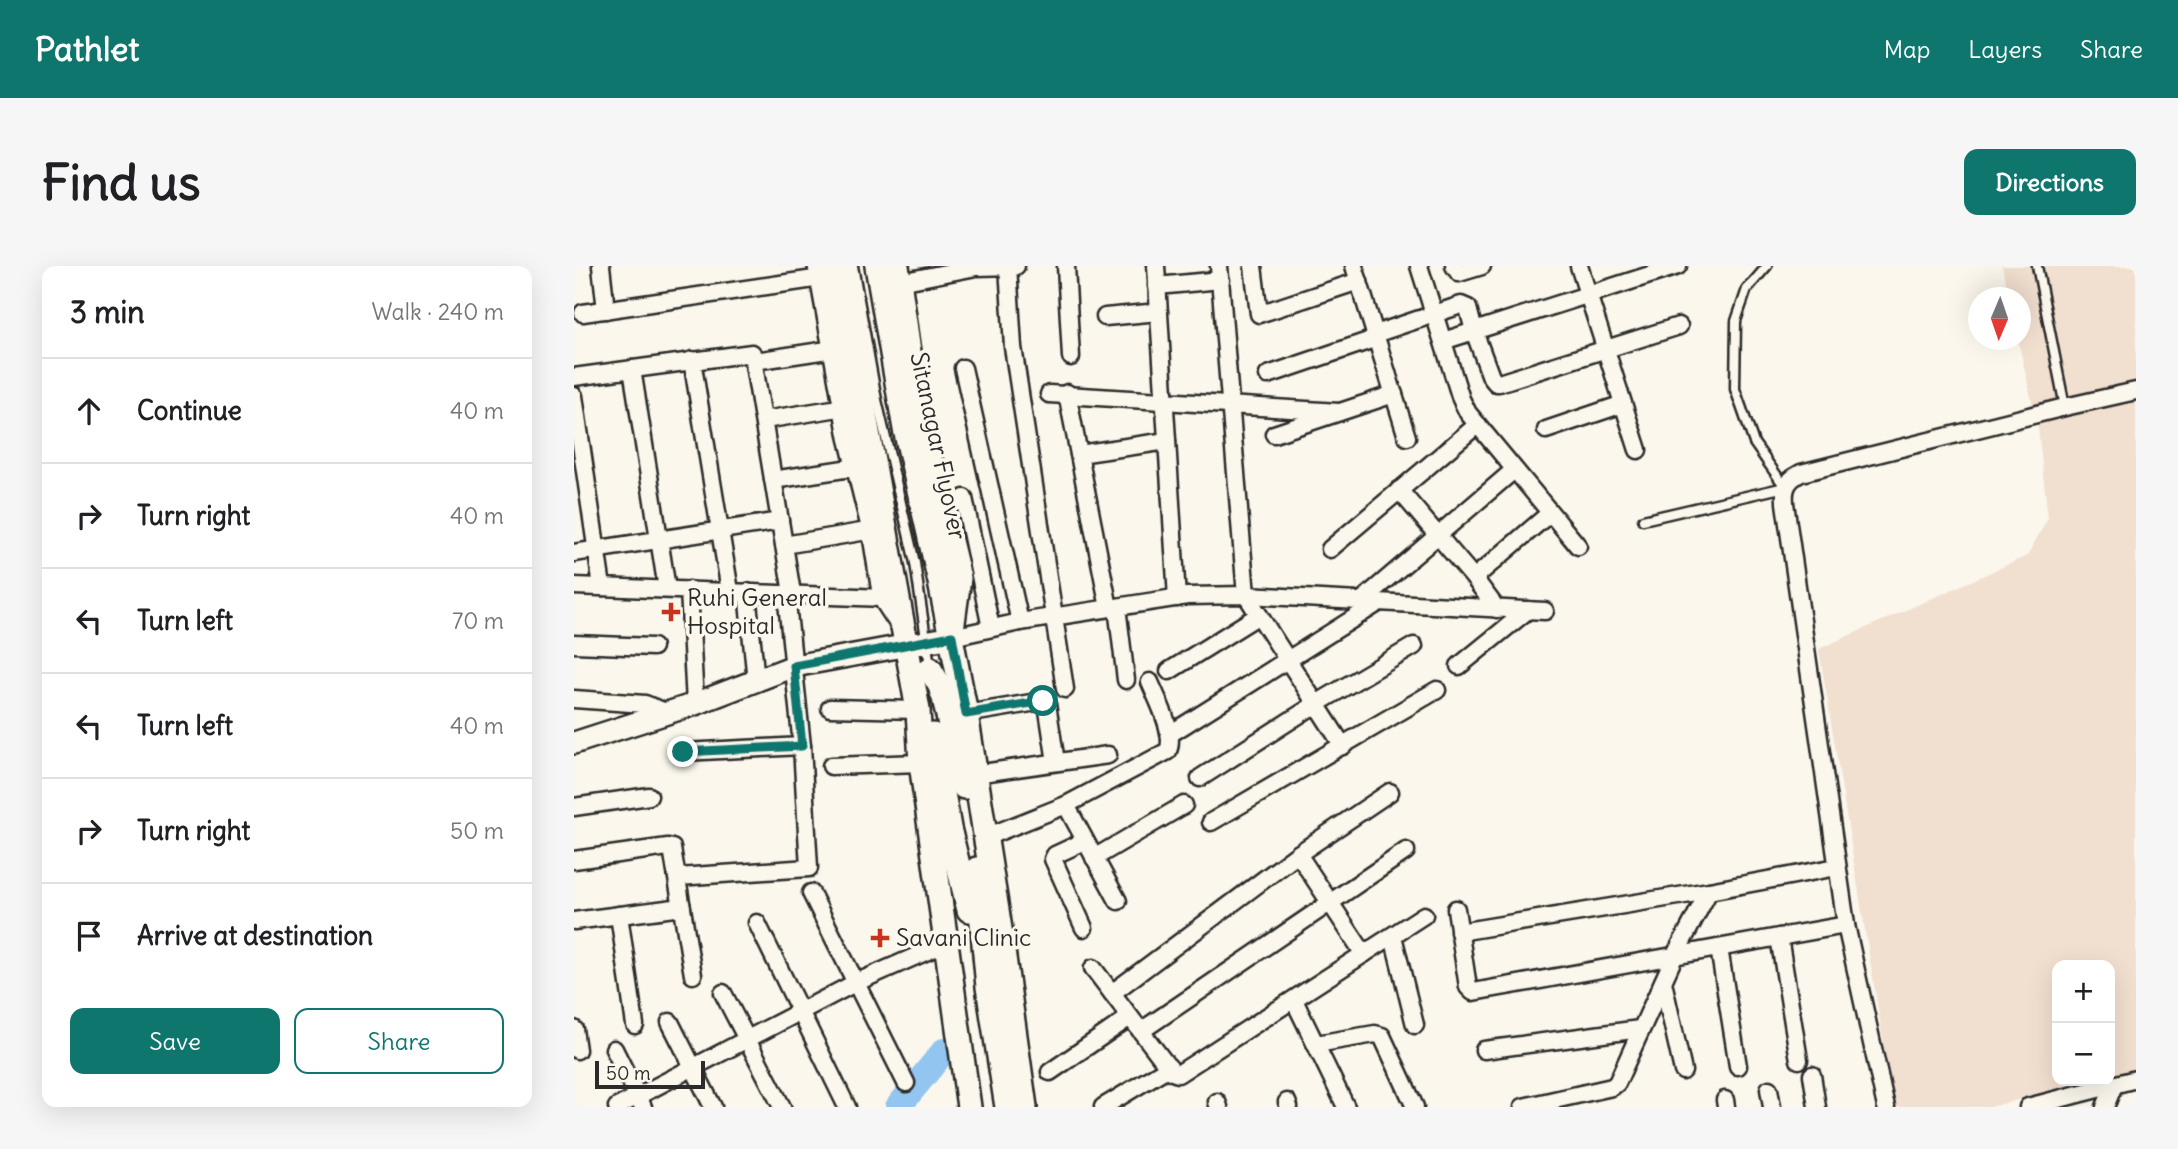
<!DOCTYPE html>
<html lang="en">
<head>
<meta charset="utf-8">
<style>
  body { margin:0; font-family:Delius,sans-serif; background:#f6f6f6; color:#202124 }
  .controls { position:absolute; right:21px; bottom:21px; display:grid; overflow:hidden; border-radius:14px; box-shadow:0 7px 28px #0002 }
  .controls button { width:63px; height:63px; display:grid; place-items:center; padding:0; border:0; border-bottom:2px solid #e0e0e0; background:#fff; color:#202124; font:35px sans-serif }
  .compass { position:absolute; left:1394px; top:21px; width:63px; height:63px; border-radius:50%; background:#fff; box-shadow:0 7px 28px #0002; rotate:182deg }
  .scale { position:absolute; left:21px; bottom:18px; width:110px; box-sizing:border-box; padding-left:7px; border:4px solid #2b2b2b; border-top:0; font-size:19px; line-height:24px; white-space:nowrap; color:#2b2b2b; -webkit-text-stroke:5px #fbf7ec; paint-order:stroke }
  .stop { position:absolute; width:21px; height:21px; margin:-16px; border:5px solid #0f766e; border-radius:50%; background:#fff }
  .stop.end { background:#0f766e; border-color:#fff; box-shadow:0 2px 7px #0008 }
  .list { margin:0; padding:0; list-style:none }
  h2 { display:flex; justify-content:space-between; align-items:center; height:91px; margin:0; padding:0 28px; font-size:30px }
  h2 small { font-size:23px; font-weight:400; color:#757577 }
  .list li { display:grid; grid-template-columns:46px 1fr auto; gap:21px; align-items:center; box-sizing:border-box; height:105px; padding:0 28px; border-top:2px solid #e0e0e0 }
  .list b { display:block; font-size:26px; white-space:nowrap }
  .list em { font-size:23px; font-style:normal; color:#757577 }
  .actions { display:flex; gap:14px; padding:21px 28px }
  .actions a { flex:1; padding:16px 0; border:2px solid #0f766e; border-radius:14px; text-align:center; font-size:24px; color:#0f766e }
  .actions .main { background:#0f766e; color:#fff }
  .icon { flex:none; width:38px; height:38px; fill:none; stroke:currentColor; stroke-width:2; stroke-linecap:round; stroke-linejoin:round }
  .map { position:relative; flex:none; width:1562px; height:841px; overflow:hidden; border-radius:14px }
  header { display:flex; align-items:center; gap:42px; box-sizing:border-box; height:98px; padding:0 35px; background:#0f766e; color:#fff }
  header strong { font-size:33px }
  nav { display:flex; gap:38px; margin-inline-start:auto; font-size:24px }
  .intro { display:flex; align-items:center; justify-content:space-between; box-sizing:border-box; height:168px; padding:0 42px }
  h1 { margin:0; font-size:49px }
  .button { padding:18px 32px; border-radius:14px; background:#0f766e; color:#fff; font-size:24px; font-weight:700 }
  main { display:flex; gap:42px; padding:0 42px }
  aside { flex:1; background:#fff; border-radius:14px; box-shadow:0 7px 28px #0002 }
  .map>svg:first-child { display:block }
</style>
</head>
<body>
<header>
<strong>Pathlet</strong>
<nav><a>Map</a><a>Layers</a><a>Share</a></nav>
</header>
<div class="intro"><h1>Find us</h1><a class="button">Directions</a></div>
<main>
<aside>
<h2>3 min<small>Walk · 240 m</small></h2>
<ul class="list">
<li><svg class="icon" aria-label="ahead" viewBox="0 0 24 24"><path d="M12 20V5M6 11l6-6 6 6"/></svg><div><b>Continue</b></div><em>40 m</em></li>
<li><svg class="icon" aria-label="right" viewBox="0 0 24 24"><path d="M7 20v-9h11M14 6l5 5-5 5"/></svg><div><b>Turn right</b></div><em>40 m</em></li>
<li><svg class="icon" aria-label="left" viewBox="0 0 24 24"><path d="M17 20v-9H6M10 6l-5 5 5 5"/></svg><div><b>Turn left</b></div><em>70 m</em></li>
<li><svg class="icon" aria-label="left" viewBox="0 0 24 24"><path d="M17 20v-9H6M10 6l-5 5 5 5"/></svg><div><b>Turn left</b></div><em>40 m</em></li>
<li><svg class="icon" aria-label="right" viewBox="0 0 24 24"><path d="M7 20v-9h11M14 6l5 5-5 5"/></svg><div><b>Turn right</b></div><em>50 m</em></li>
<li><svg class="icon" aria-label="arrive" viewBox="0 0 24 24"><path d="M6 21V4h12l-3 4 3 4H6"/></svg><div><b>Arrive at destination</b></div></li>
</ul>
<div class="actions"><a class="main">Save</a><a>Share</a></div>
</aside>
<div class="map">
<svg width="1562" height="841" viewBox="0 0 1562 841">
  <rect width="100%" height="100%" fill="#fbf7ec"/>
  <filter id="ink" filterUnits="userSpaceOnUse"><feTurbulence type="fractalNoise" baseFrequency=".0143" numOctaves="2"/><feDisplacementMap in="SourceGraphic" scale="14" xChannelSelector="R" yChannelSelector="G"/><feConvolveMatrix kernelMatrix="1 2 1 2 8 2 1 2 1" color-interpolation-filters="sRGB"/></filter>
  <g filter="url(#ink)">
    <polygon fill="#f1dfcf" points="1428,0 1562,0 1562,804 1536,811 1536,699 1483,699 1483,815 1520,815 1416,841 1320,841 1245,383 1453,290 1474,252 1464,162 1444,74 1447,74 1447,32 1435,31"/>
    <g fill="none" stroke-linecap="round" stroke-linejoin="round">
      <polyline stroke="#92c5ef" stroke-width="26" points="324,841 370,785"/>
      <g stroke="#2b2b2b" stroke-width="13">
        <g id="service">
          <polyline points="279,0 303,134 341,297 356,400"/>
          <polyline points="1463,0 1491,141"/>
          <polyline points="1069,254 1211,221 1180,177 1161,123 1162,55 1173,23 1193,0"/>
        </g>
      </g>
      <g stroke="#2b2b2b" stroke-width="21">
        <g id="minor">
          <polyline points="27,0 32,44"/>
          <polyline points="434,0 439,81 491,423"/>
          <polyline points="492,0 497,91"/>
          <polyline points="582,0 603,332"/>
          <polyline points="645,0 672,329 769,480"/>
          <polyline points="679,0 685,48 785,15"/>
          <polyline points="780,0 833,171"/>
          <polyline points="845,0 887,133 894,147 1004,280"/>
          <polyline points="880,0 885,7 908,0"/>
          <polyline points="1005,0 1064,184"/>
          <polyline points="326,16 402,1 442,0"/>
          <polyline points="583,20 647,14"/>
          <polyline points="9,47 247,12"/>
          <polyline points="531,51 585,46"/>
          <polyline points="801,68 887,39 894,42 900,65 917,111 922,117 925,117 1105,60"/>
          <polyline points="869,75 1104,0"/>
          <polyline points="118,94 156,325"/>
          <polyline points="180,95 260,83"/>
          <polyline points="389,102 446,356"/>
          <polyline points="58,103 93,323"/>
          <polyline points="694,109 803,72"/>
          <polyline points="0,111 178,87 218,327"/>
          <polyline points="493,127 535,342"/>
          <polyline points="475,128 765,146"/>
          <polyline points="0,130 28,321"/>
          <polyline points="190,154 271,141"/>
          <polyline points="972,164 1049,138"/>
          <polyline points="700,168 820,128"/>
          <polyline points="505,188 593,175"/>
          <polyline points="199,214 283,201"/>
          <polyline points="825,224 900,312 923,343"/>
          <polyline points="390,232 417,362"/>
          <polyline points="210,279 299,264"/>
          <polyline points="756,283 903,159"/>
          <polyline points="0,287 206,255"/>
          <polyline points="900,312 976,247"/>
          <polyline points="0,320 310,332"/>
          <polyline points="115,324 121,438"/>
          <polyline points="173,326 182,415"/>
          <polyline points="786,336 940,204"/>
          <polyline points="543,341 552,414"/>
          <polyline points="378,371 446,356 613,330 672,329 971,345"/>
          <polyline points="0,378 79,381"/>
          <polyline points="885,400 954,344"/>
          <polyline points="595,405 685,349"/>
          <polyline points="0,433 71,438 94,447"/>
          <polyline points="256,442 344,444"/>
          <polyline points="392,448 469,435 473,438 482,496"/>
          <polyline points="596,468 804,337"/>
          <polyline points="109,486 228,480"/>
          <polyline points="257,500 347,497"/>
          <polyline points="401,508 534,489"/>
          <polyline points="626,512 742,438 840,380"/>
          <polyline points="492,539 544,635"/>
          <polyline points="0,541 75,530"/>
          <polyline points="637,556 863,424"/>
          <path d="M 412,571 L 492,539 L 594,485 C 602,468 583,433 576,416"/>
          <polyline points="724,588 790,688"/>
          <polyline points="520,592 610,539"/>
          <polyline points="0,594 94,581 98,582 119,709"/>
          <polyline points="104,611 235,602 228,480 212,327"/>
          <polyline points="237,627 332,817"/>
          <polyline points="882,643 894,721 899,726 1272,659"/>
          <polyline points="45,649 61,759"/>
          <polyline points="0,655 108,641"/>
          <polyline points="183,657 273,841"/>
          <polyline points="510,662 479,593 481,589 511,575"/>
          <polyline points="885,666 1135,625 1263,601"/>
          <polyline points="819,670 841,759"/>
          <polyline points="1205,671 1225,794"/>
          <polyline points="1145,682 1164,800"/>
          <polyline points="519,702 598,806 604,808 850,649"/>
          <polyline points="1089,716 1109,805"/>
          <polyline points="149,727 208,841"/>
          <polyline points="538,727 724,588 816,526"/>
          <polyline points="720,734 772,841"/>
          <polyline points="96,756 139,841"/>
          <polyline points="0,763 3,784"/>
          <polyline points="567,765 832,585"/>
          <polyline points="742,778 801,768 808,770 841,841"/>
          <polyline points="40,783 69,841"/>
          <polyline points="910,784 1066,763"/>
          <polyline points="476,806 556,751"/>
          <polyline points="1238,809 1243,841"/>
          <polyline points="1195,823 1198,841"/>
          <polyline points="1151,834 1152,841"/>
          <polyline points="643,836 645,841"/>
          <polyline points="713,836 715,841"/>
          <polyline points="43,841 281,717 372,677"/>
          <polyline points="529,841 595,801"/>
          <polyline points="949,841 1038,821 1043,817 1101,689 1135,625"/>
          <path d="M 1312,841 L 1272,659 L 1212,244 C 1209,227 1210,215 1227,207 L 1491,141 L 1562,125"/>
          <polyline points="1454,841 1562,813"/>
          <polyline points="1531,841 1540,819"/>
        </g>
      </g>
      <g stroke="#2b2b2b" stroke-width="26">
        <g id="tertiary">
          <polyline points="245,0 276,171 299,264 310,332 329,361"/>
          <polyline points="0,477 121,438 220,400 378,371 386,312 343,135 324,0"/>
        </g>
      </g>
      <g stroke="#2b2b2b" stroke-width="28">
        <g id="secondary">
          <polyline points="264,0 344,444 347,497 395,841"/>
          <polyline points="303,0 331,163 366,316 392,448 426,663 451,841"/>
          <polyline points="356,403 366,420 370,432 390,521"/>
          <polyline points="359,469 375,562 395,644"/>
          <polyline points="403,603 414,721 433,841"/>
        </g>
      </g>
      <use href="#service" stroke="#fbf7ec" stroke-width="8"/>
      <use href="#minor" stroke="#fbf7ec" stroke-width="16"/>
      <use href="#tertiary" stroke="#fbf7ec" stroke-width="21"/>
      <use href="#secondary" stroke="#fbf7ec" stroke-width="23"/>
    </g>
  </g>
  <g fill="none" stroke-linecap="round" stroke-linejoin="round" filter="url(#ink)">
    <polyline stroke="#0f766e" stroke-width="9" points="109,486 228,480 220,400 378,370 392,448 469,435"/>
  </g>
  <g fill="#c8321e" stroke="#fbf7ec" stroke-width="2.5">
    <path d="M93.5 335.5h7v7h7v7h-7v7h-7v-7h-7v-7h7z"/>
    <path d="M302.5 661.5h7v7h7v7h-7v7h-7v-7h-7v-7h7z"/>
  </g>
  <g text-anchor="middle" stroke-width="7" stroke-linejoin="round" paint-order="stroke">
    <g font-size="24" fill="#2b2b2b" stroke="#fbf7ec">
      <text transform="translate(364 180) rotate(78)" y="8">Sitanagar Flyover</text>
    </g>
    <g font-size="24" fill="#2b2b2b" stroke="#fbf7ec" text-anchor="start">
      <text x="113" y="340">Ruhi General<tspan x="113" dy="28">Hospital</tspan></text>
      <text x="322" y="680">Savani Clinic</text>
    </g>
  </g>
</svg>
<div class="controls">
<button>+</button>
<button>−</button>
</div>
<svg class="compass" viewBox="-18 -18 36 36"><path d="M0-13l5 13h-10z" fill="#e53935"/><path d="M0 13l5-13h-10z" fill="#757577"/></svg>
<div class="scale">50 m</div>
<div class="stop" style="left:469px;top:435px"></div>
<div class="stop end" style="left:109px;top:486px"></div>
</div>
</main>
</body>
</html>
